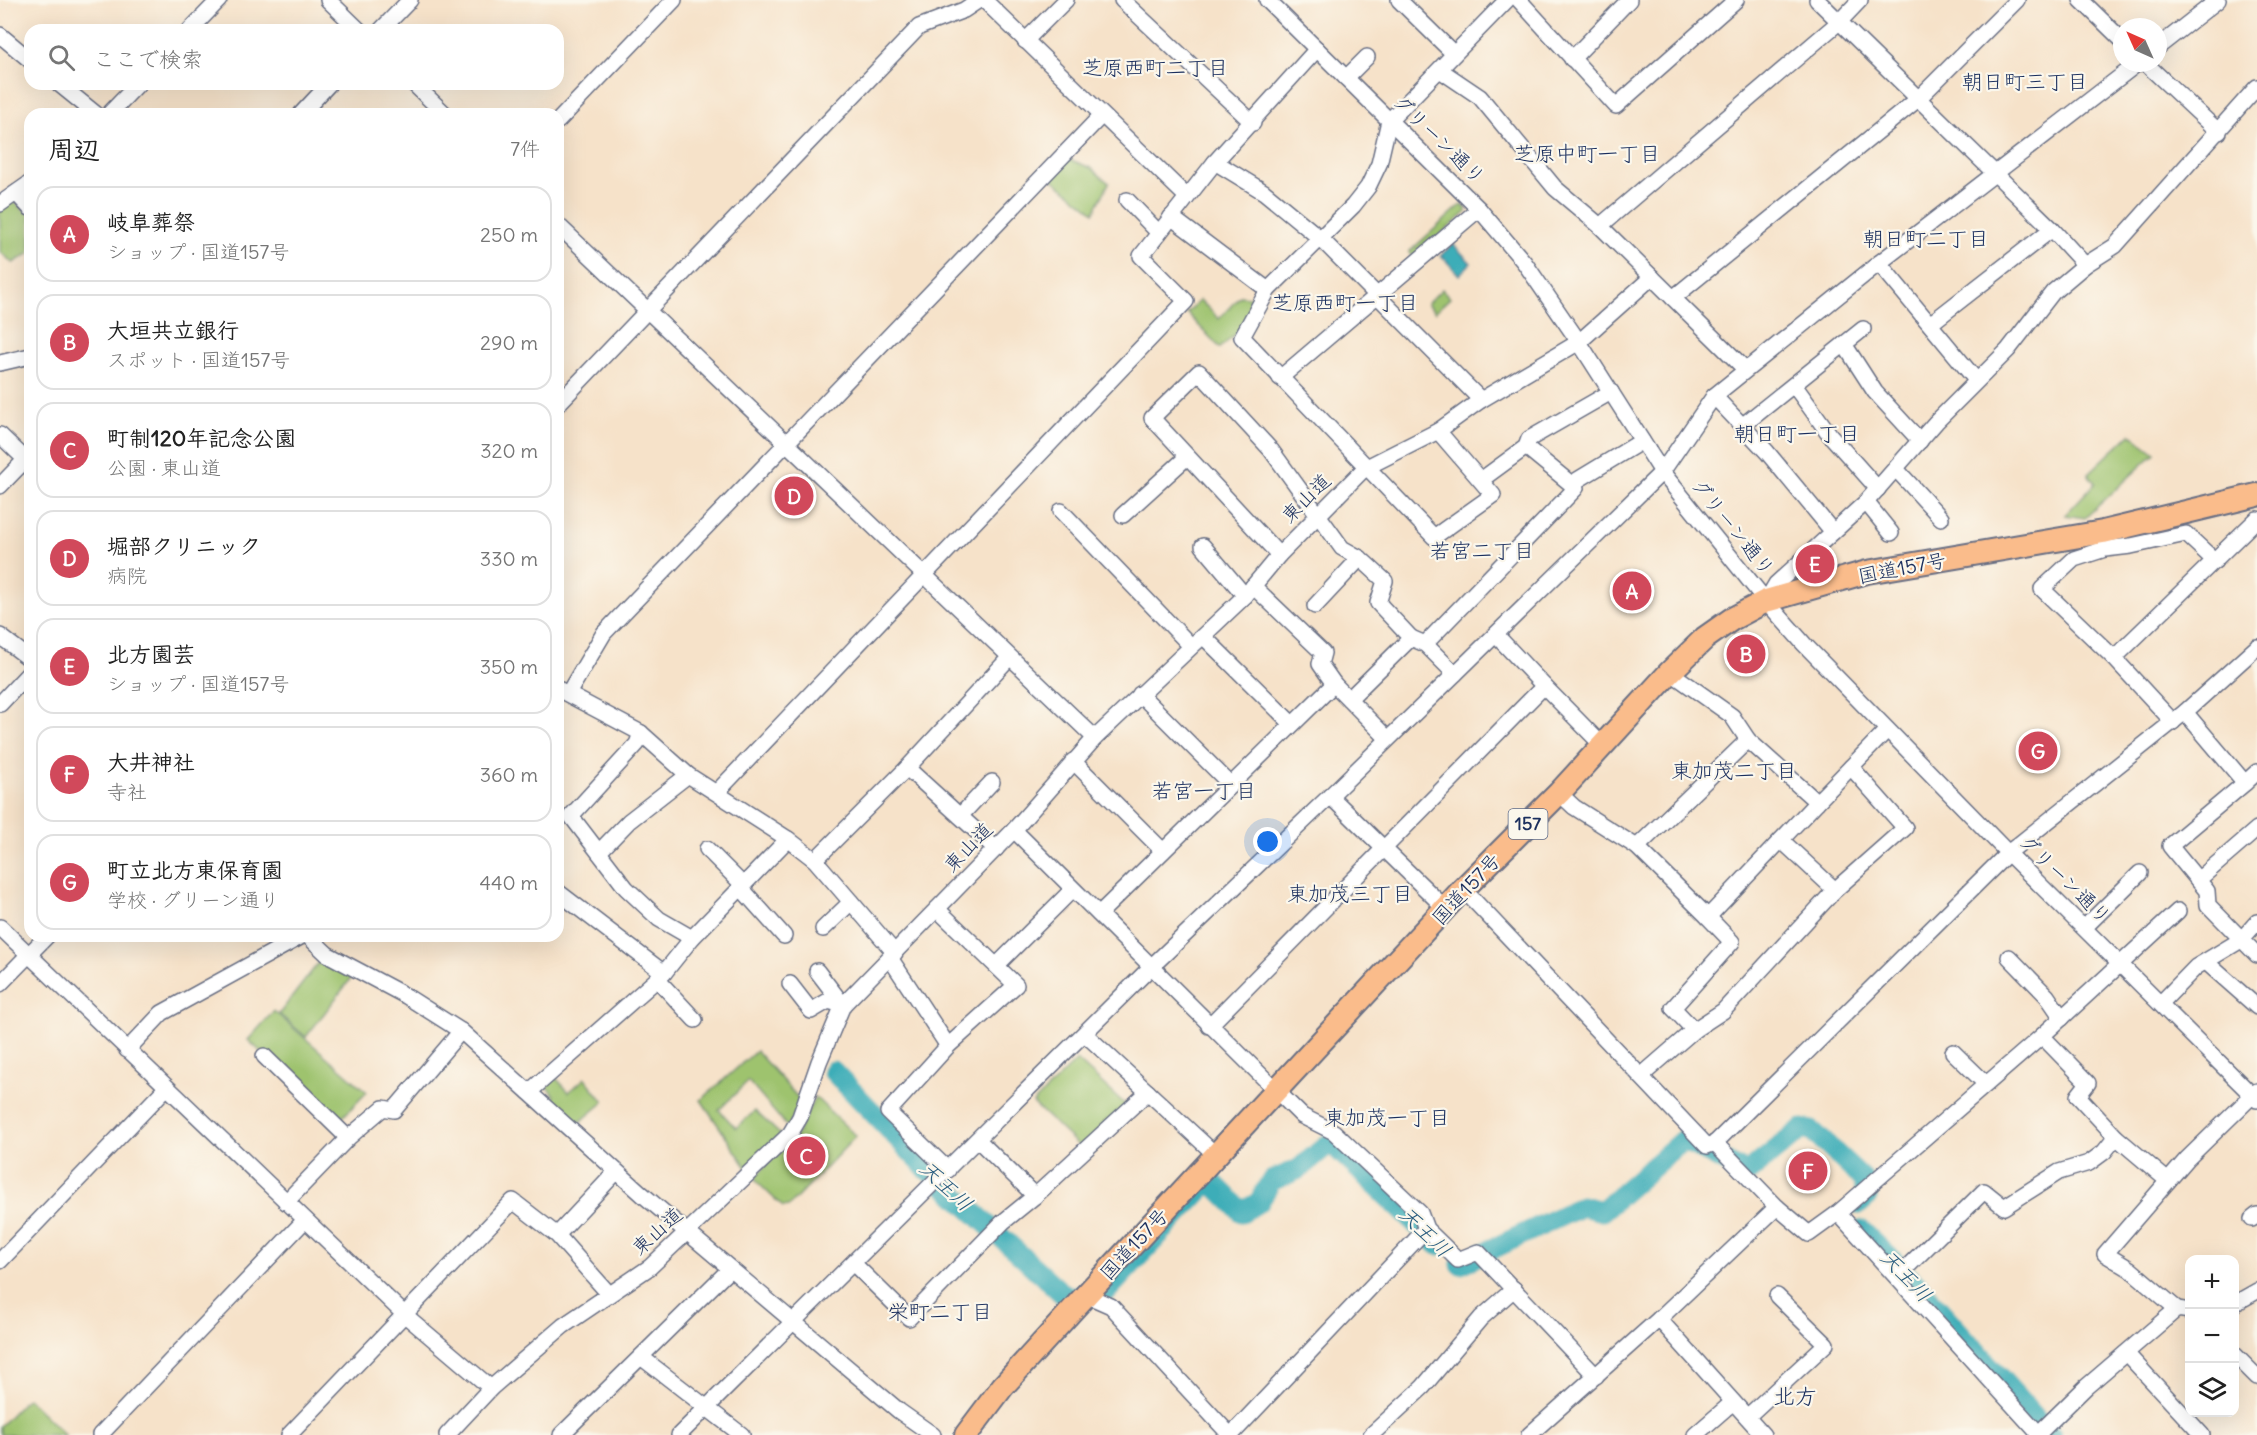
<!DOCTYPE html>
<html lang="ja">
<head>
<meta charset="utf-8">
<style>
  body { margin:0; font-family:Delius,"Klee One",sans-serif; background:#f6f6f6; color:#222 }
  .controls { position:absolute; right:18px; bottom:18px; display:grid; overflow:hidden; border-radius:12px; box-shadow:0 6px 24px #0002 }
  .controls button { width:54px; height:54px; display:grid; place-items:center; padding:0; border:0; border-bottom:2px solid #e0e0e0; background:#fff; color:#222; font:30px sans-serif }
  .compass { position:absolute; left:2113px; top:18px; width:54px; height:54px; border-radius:50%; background:#fff; box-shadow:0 6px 24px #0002; rotate:315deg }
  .you { position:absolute; left:1268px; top:842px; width:21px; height:21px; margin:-15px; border:4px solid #fff; border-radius:50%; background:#1a73e8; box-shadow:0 0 0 9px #1a73e833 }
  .badge { display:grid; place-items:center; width:39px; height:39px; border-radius:50%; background:#d1495b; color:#fff; font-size:20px; font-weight:700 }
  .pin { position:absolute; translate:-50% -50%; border:3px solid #fff; box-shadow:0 2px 6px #0006 }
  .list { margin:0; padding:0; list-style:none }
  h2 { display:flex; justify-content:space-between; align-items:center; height:78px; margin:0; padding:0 24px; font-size:26px }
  h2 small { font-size:20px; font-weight:400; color:#767676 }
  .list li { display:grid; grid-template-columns:39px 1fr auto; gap:18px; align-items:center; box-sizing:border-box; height:96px; margin:0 12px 12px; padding:0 12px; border:2px solid #e0e0e0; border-radius:18px }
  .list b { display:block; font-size:22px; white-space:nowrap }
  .list p { margin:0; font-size:20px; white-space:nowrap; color:#767676 }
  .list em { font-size:20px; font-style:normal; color:#767676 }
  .icon { flex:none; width:33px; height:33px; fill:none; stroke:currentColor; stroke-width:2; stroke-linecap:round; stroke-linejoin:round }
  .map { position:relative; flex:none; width:2257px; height:1435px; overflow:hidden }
  .search { position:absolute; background:#fff; box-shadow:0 6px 24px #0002; left:24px; top:24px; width:540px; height:66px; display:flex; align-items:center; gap:15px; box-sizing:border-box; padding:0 21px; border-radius:18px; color:#767676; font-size:22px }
  .panel { position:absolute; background:#fff; box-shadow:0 6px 24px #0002; left:24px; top:108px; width:540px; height:834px; border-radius:18px }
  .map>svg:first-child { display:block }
</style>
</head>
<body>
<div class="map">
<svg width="2257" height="1435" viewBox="0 0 2257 1435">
  <rect width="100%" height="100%" fill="#fbf7ec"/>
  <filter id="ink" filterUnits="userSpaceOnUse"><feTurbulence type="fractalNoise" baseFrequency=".0167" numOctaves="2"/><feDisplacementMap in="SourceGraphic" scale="12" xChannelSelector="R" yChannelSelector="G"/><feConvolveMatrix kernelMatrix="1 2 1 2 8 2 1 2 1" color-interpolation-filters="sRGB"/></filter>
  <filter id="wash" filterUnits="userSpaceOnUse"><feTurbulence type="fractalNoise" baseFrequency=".008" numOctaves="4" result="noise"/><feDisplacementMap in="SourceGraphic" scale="24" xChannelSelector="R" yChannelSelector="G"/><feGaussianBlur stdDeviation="1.35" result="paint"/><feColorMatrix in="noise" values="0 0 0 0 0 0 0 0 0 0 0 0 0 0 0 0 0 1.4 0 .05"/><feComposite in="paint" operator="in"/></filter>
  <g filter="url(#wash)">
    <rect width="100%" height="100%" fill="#f6e2c9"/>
    <g fill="#9ec36e" stroke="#5c7966" stroke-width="1.5">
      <polygon points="1066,158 1091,168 1109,183 1094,212 1048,176"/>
      <polygon points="12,200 30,215 30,253 13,263 0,252 0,209"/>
      <polygon points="1461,205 1466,208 1466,213 1414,257 1409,252"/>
      <polygon points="1442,289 1450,298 1435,312 1427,304"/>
      <polygon points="1240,296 1259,298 1239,331 1220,348 1187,313 1200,300 1219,319"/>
      <polygon points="2130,434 2155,453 2085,518 2065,515 2095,483 2088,474"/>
      <polygon points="322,958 353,976 306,1037 279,1014"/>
      <polygon points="274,1011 367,1092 337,1123 248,1040"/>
      <polygon points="756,1051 801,1101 788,1128 748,1081 719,1110 736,1128 755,1111 783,1137 747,1168 701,1100"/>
      <polygon points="1077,1060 1127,1106 1081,1148 1033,1103"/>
      <polygon points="554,1076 569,1092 585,1078 604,1102 574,1127 548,1103 555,1096 544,1084"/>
      <polygon points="815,1097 856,1136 789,1206 783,1207 756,1181 756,1176 798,1132"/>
      <polygon points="27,1398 65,1435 0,1435 0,1426"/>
    </g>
    <polygon fill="#3dadb8" stroke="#2c6e8b" stroke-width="1.5" points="1453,244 1471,263 1459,275 1441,255"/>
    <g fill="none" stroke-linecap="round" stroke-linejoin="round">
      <g stroke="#3dadb8" stroke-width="21">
        <polyline points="833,1071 927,1169 1066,1297 1104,1294 1210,1180 1242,1212 1259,1202 1271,1181 1299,1169 1327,1145 1334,1146 1438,1245"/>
        <polyline points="1861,1230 1911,1278 2051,1435"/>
        <polyline points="1461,1264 1582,1206 1602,1211 1683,1140 1747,1173 1802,1129 1812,1131 1863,1179 1867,1197 1859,1204"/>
      </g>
    </g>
  </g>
  <g filter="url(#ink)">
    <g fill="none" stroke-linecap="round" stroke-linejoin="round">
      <g stroke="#686e83" stroke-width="18">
        <g id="minor">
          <polyline points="328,0 359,30"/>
          <polyline points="984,0 1187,197"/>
          <polyline points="1122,0 1253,123"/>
          <polyline points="1267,0 1479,209 1524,262 1579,342 1662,472 1766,601 1804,644 2008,853 2257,1100"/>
          <polyline points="1399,0 1454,54"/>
          <polyline points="1519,0 1616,106 1736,0"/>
          <polyline points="1817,0 2052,229 2085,265"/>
          <polyline points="2081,0 2122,40"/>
          <polyline points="190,30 219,0"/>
          <polyline points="381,30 410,0"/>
          <polyline points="0,35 30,60"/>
          <polyline points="1025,41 1066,0"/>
          <polyline points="2158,47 2218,0"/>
          <polyline points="1572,59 1629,0"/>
          <polyline points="2145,63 2219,132"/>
          <polyline points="1440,70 1480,97 1555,188 1600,226 1745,369"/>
          <polyline points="1346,78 1367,57"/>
          <polyline points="59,84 96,114"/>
          <polyline points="414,84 445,114"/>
          <polyline points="109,114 138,84"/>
          <polyline points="301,114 329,84"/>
          <polyline points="558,121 674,0"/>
          <polyline points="1215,162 1264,192 1321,239 1481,400"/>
          <polyline points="16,193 30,208"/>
          <polyline points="1127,200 1159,233"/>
          <polyline points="0,204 30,183"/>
          <polyline points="1171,217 1268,290"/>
          <polyline points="558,225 1095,738"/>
          <polyline points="1600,226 1839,22 1860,0"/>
          <polyline points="1879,263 1976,380"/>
          <polyline points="1673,298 1918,99 2017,0"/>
          <polyline points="1930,324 2052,229"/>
          <polyline points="1844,344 1875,392 1920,441"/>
          <polyline points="0,363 30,356"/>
          <polyline points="1280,378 1479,209"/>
          <polyline points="1794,385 1830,435 1878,489"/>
          <polyline points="1714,396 1767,452 1833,532"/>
          <polyline points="558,404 919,27 964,10 979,0"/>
          <polyline points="1742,426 1863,329"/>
          <polyline points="1438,431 1493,495 1434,537 1242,337 1268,290 1353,206 1368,187 1379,164 1389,121 1507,0"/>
          <polyline points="0,435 25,459"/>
          <polyline points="1896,469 1941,518"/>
          <polyline points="1481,480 1526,447 1529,439 1611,392"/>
          <polyline points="1571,484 1642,441"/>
          <polyline points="0,486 30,455"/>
          <polyline points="1866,502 1891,533"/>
          <polyline points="1061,511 1191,646"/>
          <polyline points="1123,515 1187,457"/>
          <polyline points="1203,546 1245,596"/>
          <polyline points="1279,555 1152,418 1199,372 1271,450 1342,548 1360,558 1385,581 1378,603 1411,638 1349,699"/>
          <polyline points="1253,586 1323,653 1320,664 1334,684"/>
          <polyline points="1766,601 1776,584 1866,502 1936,422 2008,350 2053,292 2085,265 2115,246 2257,87"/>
          <polyline points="1315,606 1360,558"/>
          <polyline points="1496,635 1544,686"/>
          <polyline points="0,636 30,659"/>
          <polyline points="1203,636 1292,724"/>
          <polyline points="1411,638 1425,644 1576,488 1526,447"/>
          <polyline points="1425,644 1455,674"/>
          <polyline points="2114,658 2257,519"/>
          <polyline points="558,689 641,733 688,775 788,839 815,860 895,953"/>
          <polyline points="569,692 604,633 1099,118"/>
          <polyline points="1140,694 1231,785"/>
          <polyline points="0,704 30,672"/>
          <polyline points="2185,712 2245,783 2257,772"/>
          <polyline points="2173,722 2114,658 2042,589 2074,559 2105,549 2131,546 2186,534 2215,561"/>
          <polyline points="641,733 637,744 571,816 626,888 659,919 692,938"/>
          <polyline points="1073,761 1163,851"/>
          <polyline points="907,768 996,849"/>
          <polyline points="2245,783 2170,846 2207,891 2208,905 2257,955"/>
          <polyline points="717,792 1186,301 1141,256 1215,162 1317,49"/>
          <polyline points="1559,793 1574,807 1637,847 1708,917 1817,802 1748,740 1732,716 1670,672"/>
          <polyline points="1330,796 1447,910"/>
          <polyline points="1817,802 1887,730"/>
          <polyline points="960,816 992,782"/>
          <polyline points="1014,830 1302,1116 1334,1132 1420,1213 1426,1229 1458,1260 1478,1252 1596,1376"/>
          <polyline points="1781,840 1835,890"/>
          <polyline points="1637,847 1748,740"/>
          <polyline points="707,849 744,886"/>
          <polyline points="599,852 629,821 688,775"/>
          <polyline points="815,860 907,768 1009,658"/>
          <polyline points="2198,880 2257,829"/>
          <polyline points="742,889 784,936"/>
          <polyline points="1463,889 1707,1146 1715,1143"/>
          <polyline points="558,892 664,973"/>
          <polyline points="937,909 1016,985 948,1046 888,1112 948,1170"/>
          <polyline points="1099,914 1334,684 1387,738"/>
          <polyline points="0,927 405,1315 491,1388"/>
          <polyline points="2085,927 2140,873"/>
          <polyline points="823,929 851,902"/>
          <polyline points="308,936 327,954 406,996 461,1031 642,1194 899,1411 933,1435"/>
          <polyline points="2009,957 2047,996 2062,1018"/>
          <polyline points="890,958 948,1046"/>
          <polyline points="2206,962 2257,1007"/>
          <polyline points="997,965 1072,890"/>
          <polyline points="657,979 695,1020"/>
          <polyline points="0,984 47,936"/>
          <polyline points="790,984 811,1011 828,1001 843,1005 817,971"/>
          <polyline points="2161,1003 2196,967 2241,940 2257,922"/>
          <polyline points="1209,1026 1544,686 1603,746"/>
          <polyline points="1694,1030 1673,1008 1732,942 1708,917"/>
          <polyline points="1085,1034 1217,1156"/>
          <polyline points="2042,1036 2088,1083 2078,1096 2116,1137 2168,1181"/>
          <polyline points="127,1050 162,1013 302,936"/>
          <polyline points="1953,1052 1986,1084"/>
          <polyline points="264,1056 348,1138"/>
          <polyline points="1641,1076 1694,1030 1723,1011 1835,890 1905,828 1851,767"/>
          <polyline points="529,1092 664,973 692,938 788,839"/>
          <polyline points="978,1140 1035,1196"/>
          <polyline points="286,1202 348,1138 383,1108 394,1110 461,1031"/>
          <polyline points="1777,1207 1715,1143 2008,853 2185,712 2257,647"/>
          <polyline points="1838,1213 2040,1435"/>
          <polyline points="2252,1219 2257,1215"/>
          <polyline points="557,1235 616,1172"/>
          <polyline points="0,1261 166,1088"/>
          <polyline points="854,1264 909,1318 1003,1222 1035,1196 1148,1092"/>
          <polyline points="1898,1276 1984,1191 2004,1207 2059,1172 2089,1163 2104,1152 2116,1137"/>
          <polyline points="1086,1295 1111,1306 1230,1435"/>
          <polyline points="2234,1304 2257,1291"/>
          <polyline points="2177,1309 2130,1269 2105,1254 2187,1159 2257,1091"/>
          <polyline points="1659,1319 1763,1435"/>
          <polyline points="2126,1353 2202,1435"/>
          <polyline points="2234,1354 2257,1377"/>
          <polyline points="641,1357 742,1435"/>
          <polyline points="1747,1417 1826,1344 1777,1296"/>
          <polyline points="100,1435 305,1220"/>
          <polyline points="289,1435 513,1201 557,1235 609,1294"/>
          <polyline points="447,1435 491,1388 563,1326 650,1267 790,1134 800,1117 819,1062 843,1005 1014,830 1095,738 1245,596 1279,555 1365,468 1438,431 1481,400 1579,342 1652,277"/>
          <polyline points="561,1435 730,1269"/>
          <polyline points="679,1435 1151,967 1330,796 1662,472 1714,396 1879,263 2138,63"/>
          <polyline points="1231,1435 1426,1229"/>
          <polyline points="1371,1435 1423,1387 1481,1318 1514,1289"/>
          <polyline points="1529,1435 1659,1319 1777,1207 1809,1234 1838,1213 2042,1036 2178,911"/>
          <polyline points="1695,1435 1733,1402"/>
          <polyline points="2037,1435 2086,1387 2177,1309 2190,1311"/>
        </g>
      </g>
      <g stroke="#686e83" stroke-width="26">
        <polyline id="highway" points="966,1435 1003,1386 1086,1295 1463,889 1559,793 1670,672 1705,638 1732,619 1766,601 1867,572 2103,532 2257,495"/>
      </g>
      <use href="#minor" stroke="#fff" stroke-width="15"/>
      <use href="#highway" stroke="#fabc8b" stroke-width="22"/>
    </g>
  </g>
  <g text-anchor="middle" stroke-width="4.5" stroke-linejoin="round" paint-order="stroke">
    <rect fill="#fbf7ec" stroke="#5e6b89" stroke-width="1.5" x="1508.5" y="809" width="39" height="30" rx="4.5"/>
    <g font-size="18" font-weight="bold" fill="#1b2f5e">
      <text x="1528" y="830">157</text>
    </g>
    <g font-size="20" fill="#1b2f5e" stroke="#fbf7ec">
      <text transform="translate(1439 139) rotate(44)" y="7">グリーン通り</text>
      <text transform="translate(1306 498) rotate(-45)" y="7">東山道</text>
      <text transform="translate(1733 527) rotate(51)" y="7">グリーン通り</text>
      <text transform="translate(1902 568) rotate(-11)" y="7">国道157号</text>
      <text transform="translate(968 847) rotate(-46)" y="7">東山道</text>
      <text transform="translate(2065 879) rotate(44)" y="7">グリーン通り</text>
      <text transform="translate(1466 889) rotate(-47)" y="7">国道157号</text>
      <text transform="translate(657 1231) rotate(-42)" y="7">東山道</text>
      <text transform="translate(1134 1244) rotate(-47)" y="7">国道157号</text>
    </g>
    <g font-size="21" fill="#1b2f5e" stroke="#fbf7ec">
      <text x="1155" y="75">芝原西町二丁目</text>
      <text x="2025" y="89">朝日町三丁目</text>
      <text x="1587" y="161">芝原中町一丁目</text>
      <text x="1926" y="246">朝日町二丁目</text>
      <text x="1345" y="310">芝原西町一丁目</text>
      <text x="1797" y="441">朝日町一丁目</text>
      <text x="1482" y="558">若宮二丁目</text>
      <text x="1734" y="778">東加茂二丁目</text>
      <text x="1204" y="798">若宮一丁目</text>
      <text x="1350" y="901">東加茂三丁目</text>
      <text x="1387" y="1125">東加茂一丁目</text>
      <text x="940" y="1319">栄町二丁目</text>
    </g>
    <g font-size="21" font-style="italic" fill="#275b7e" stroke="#fbf7ec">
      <text transform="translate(946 1186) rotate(43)" y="7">天王川</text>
      <text transform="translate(1425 1232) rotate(44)" y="7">天王川</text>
      <text transform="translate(1906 1276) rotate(46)" y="7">天王川</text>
    </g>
    <g font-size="22" fill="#1b2f5e" stroke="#fbf7ec">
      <text x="1795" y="1404">北方</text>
    </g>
  </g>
</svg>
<div class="controls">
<button>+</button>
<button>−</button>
<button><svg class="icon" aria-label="layers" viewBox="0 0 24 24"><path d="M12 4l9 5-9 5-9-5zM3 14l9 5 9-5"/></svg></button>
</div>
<svg class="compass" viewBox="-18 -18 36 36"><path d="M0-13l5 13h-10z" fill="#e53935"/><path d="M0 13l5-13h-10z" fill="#767676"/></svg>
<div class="you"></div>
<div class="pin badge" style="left:1632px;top:591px">A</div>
<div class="pin badge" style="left:1746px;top:654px">B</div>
<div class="pin badge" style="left:806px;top:1156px">C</div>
<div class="pin badge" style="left:794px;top:496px">D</div>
<div class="pin badge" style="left:1815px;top:564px">E</div>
<div class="pin badge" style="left:1808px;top:1171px">F</div>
<div class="pin badge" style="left:2038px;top:751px">G</div>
<div class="search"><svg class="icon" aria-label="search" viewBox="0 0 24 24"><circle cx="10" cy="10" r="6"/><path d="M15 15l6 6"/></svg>ここで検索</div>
<section class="panel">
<h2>周辺<small>7件</small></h2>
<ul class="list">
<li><span class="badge">A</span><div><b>岐阜葬祭</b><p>ショップ · 国道157号</p></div><em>250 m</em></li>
<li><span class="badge">B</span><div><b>大垣共立銀行</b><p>スポット · 国道157号</p></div><em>290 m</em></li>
<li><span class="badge">C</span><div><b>町制120年記念公園</b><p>公園 · 東山道</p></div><em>320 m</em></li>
<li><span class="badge">D</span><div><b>堀部クリニック</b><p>病院</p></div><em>330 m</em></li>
<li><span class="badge">E</span><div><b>北方園芸</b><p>ショップ · 国道157号</p></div><em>350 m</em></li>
<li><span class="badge">F</span><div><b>大井神社</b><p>寺社</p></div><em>360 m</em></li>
<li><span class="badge">G</span><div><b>町立北方東保育園</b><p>学校 · グリーン通り</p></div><em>440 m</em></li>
</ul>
</section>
</div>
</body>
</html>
